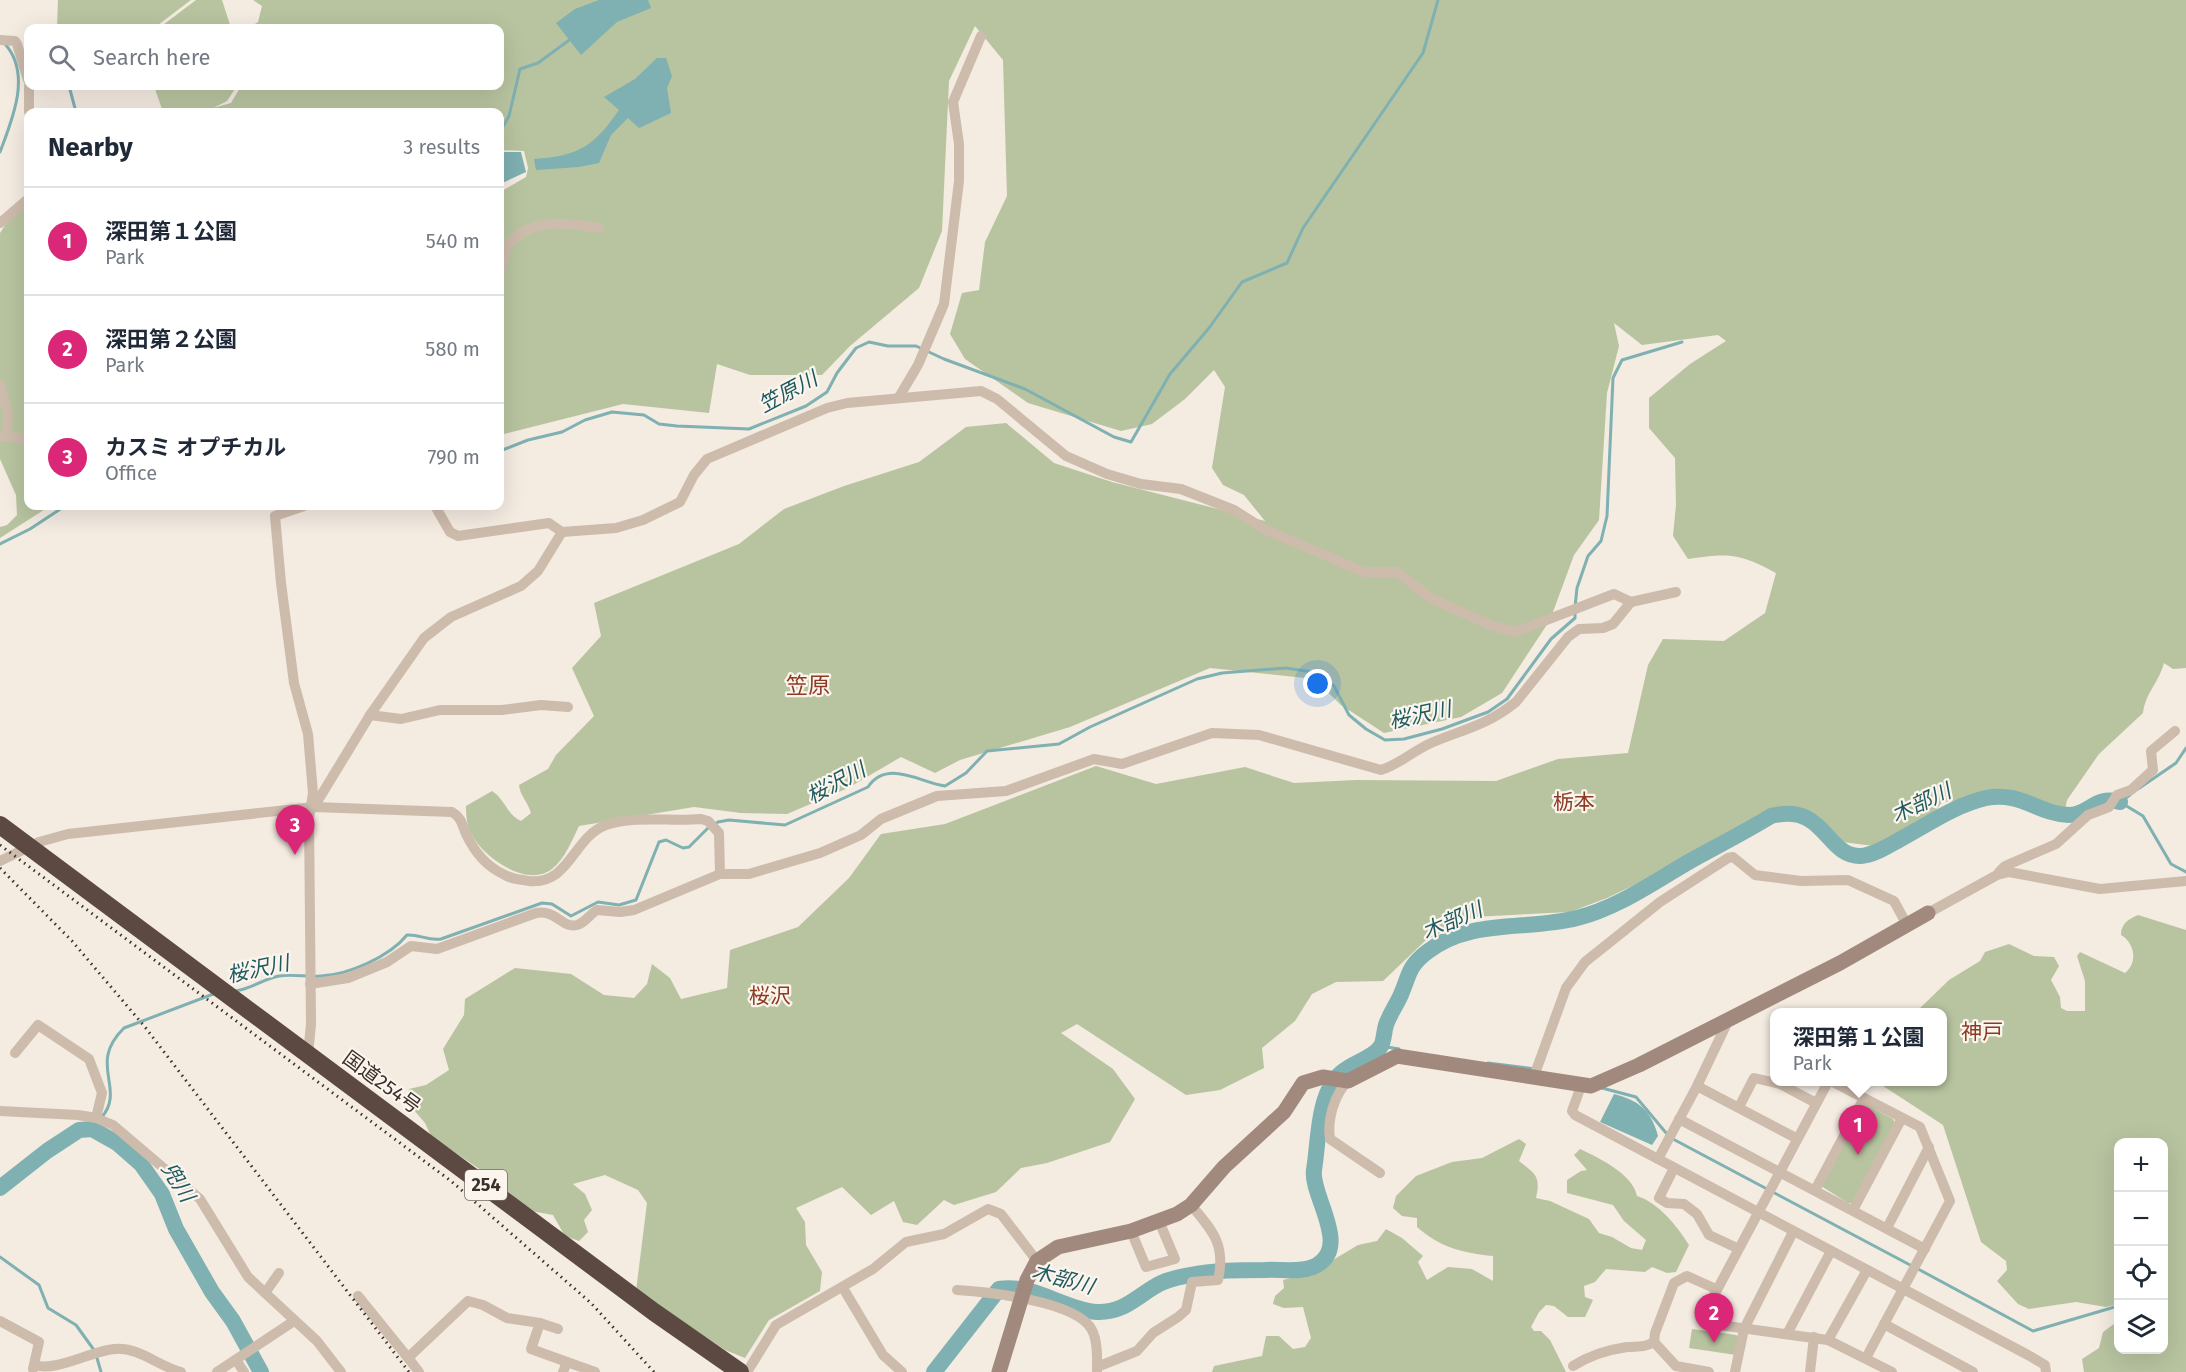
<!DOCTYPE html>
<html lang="en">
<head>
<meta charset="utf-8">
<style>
  body { margin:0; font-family:"Fira Sans","Noto Sans JP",sans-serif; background:#f2f2f3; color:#1f2937 }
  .controls { position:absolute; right:18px; bottom:18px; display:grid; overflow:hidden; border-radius:12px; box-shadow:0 6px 24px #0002 }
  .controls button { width:54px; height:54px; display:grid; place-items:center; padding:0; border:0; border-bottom:2px solid #e0e1e3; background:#fff; color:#1f2937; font:30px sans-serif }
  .you { position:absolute; left:1318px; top:684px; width:21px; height:21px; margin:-15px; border:4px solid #fff; border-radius:50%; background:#1a73e8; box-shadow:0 0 0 9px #1a73e833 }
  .badge { display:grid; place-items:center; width:39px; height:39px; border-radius:50%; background:#db2777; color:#fff; font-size:20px; font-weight:700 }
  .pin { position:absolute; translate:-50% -50px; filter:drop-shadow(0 2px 3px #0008) }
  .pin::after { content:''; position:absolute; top:32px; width:21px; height:18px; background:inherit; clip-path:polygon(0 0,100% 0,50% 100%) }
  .popup { position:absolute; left:1770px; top:1008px; width:177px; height:78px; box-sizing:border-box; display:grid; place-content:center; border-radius:12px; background:#fff; filter:drop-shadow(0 2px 4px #0005); font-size:20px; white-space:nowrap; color:#747a83 }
  .popup b { font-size:22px; color:#1f2937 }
  .popup::after { content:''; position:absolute; left:50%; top:100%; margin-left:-12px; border:12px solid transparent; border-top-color:#fff }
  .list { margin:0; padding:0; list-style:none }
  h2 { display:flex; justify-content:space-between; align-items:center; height:78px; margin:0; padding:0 24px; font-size:26px }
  h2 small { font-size:20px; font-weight:400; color:#747a83 }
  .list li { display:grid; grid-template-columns:39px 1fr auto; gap:18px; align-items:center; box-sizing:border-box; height:108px; padding:0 24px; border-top:2px solid #e0e1e3 }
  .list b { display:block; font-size:22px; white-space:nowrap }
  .list p { margin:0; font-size:20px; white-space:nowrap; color:#747a83 }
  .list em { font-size:20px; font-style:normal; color:#747a83 }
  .icon { flex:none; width:33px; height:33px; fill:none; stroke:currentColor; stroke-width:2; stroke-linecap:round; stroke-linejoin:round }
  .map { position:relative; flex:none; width:2186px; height:1372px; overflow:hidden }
  .search { position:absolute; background:#fff; box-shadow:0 6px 24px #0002; left:24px; top:24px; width:480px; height:66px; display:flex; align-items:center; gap:15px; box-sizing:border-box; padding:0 21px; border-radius:12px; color:#747a83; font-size:22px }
  .panel { position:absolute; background:#fff; box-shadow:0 6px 24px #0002; left:24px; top:108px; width:480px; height:402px; border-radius:12px }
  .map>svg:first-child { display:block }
</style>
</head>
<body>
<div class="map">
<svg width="2186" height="1372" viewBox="0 0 2186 1372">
  <rect width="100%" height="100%" fill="#f4ebe1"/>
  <g fill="#b8c4a0">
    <polygon points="58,0 191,0 154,28 57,28"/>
    <polygon points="196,0 222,0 231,28 159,28"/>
    <path d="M 253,0 L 2186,0 L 2186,668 L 2173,669 L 2164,663 C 2159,682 2145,694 2143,713 L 2099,754 L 2067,800 L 2065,809 L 2049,809 L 2016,798 L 1992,796 L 1974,800 L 1942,802 L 1927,823 L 1882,847 L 1826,840 L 1799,811 L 1786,807 L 1771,809 L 1688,854 L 1647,879 L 1607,898 L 1570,912 L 1473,917 L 1426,940 L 1383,981 L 1336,982 L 1312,994 L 1295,1021 L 1262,1048 L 1264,1068 L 1220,1090 L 1186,1095 L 1077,1024 L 1061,1033 L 1113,1069 L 1135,1099 L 1110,1142 L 1047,1163 L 1021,1168 L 996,1192 L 954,1205 L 944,1200 L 917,1225 L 903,1222 L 894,1201 L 871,1215 L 842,1187 L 796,1208 L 805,1222 L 806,1245 L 822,1272 L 820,1291 L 769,1320 L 745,1358 L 725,1350 L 636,1291 L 647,1203 L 638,1190 L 605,1175 L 573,1184 L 585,1194 L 592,1210 L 584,1220 L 588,1232 L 579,1241 L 565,1236 L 553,1215 L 531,1211 L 488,1175 L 431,1136 L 425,1123 L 407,1102 L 409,1089 L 426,1085 L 449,1070 L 443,1049 L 464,1015 L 465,999 L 515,968 L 571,974 L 604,995 L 634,998 L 647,984 L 652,964 L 670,978 L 681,999 L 727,988 L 730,950 L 798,927 L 849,878 L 881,834 L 945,824 L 1096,766 L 1156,784 L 1245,767 L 1294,783 L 1356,780 L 1496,781 L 1558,759 L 1628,753 L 1648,665 L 1663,639 L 1724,641 L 1765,613 L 1776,573 C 1739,553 1729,553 1688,559 L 1673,536 L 1676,505 L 1675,458 L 1649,428 L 1649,398 L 1690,364 L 1726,341 L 1718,335 L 1642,345 L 1614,323 L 1619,346 L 1607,393 L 1599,520 L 1574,555 L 1550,620 L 1502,693 L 1461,717 L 1384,733 L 1341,705 L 1314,679 L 1210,668 L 1070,727 L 960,760 L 935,773 L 901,757 L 848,788 L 787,814 L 741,813 L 694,807 L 579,826 C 572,840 565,859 552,869 C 528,888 486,859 473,837 C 467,828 466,817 466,806 L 492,791 C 505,799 507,815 521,821 L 531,813 C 528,802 520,796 519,785 L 548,769 L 556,755 L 594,716 L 572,668 L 601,636 L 594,603 L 739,544 L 784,509 L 844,486 L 919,462 L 966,427 L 1006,423 L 1054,463 L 1112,482 L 1265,521 L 1244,495 L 1223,485 L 1212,468 L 1225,387 L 1214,370 L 1185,399 L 1152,424 L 1121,431 L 1028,403 L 965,359 L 950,334 L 962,293 L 979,290 L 985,242 L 1007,196 L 1003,60 L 975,26 L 949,81 L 942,231 L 919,288 L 850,346 L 822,375 L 750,375 L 717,364 L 709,413 L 623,404 L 500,435 L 500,192 L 526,177 L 528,168 L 524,151 L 500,150 L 500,112 L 163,112 L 154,86 L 237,86 L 227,101 L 213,108 L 231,103 L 241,86 L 500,86 L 500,28 L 248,28 L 258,22 L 262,6 Z"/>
    <polygon points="28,204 28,506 50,506 0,538 0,527 7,525 17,515 16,495 0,459 0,233 9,219"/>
    <path d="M 2138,915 L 2186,930 L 2186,1372 L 2084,1372 L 2082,1359 L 2099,1348 L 2103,1332 L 2118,1321 L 2118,1350 L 2164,1350 L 2164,1142 L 2118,1142 L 2118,1304 L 2106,1307 L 2076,1302 L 2029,1309 L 2018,1304 L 1997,1281 L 2007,1270 L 2006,1261 L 1981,1242 L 1943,1125 L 1877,1082 L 1942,1082 L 1942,1012 L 1916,1012 L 1949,980 L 1980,961 L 1985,952 L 2009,944 L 2034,956 L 2054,957 L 2059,966 L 2051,980 L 2060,997 L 2061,1008 L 2067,1011 L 2085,1011 L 2085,981 L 2077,956 L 2080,952 L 2125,973 C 2138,963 2135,943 2121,935 C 2121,923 2129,919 2138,915 Z"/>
    <polygon points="1867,1105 1893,1119 1895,1123 1853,1203 1848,1203 1821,1186 1863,1106"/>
    <path d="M 1519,1139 L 1526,1144 L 1519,1161 C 1535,1174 1541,1175 1536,1198 L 1550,1201 L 1589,1219 L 1599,1233 L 1612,1237 L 1631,1248 L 1642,1250 L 1646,1240 L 1624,1221 L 1613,1205 L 1567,1193 L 1567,1180 L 1581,1171 L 1587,1170 L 1574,1155 L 1580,1149 C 1599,1158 1633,1174 1637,1196 C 1659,1203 1677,1226 1689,1245 L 1676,1272 L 1667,1273 L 1652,1267 L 1645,1272 L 1606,1269 L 1595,1282 L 1584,1286 L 1585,1297 L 1593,1300 L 1585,1317 L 1568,1317 L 1554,1306 L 1546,1305 L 1539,1312 L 1531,1327 L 1534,1331 L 1541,1331 L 1550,1340 L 1566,1372 L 1212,1372 L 1214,1366 L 1262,1356 L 1266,1336 L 1279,1336 L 1293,1349 L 1305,1347 L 1311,1338 L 1303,1307 L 1284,1308 L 1273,1304 L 1275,1296 L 1284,1288 L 1283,1280 L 1313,1272 L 1358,1245 L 1377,1241 L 1386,1229 L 1402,1238 L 1423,1256 L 1418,1262 L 1427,1280 L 1448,1267 L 1472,1269 L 1493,1281 L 1493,1256 C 1463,1253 1439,1247 1417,1227 L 1417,1218 L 1402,1216 L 1393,1208 L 1396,1196 L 1416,1176 L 1452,1162 L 1482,1158 Z"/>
    <polygon points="1692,1329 1736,1335 1739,1337 1736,1355 1689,1348"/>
  </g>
  <g fill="#7fb0b2">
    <polygon points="599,0 648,0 651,8 617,22 581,55 556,23 575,9"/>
    <path d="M 657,58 L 666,58 L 672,76 L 667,88 L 671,113 L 639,128 L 628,118 L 611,135 L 599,163 L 579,167 L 536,170 L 534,159 C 579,156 594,146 619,110 L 604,97 L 635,79 Z"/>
    <polygon points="500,152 521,152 526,172 500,184"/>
    <path d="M 1614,1094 C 1638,1100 1651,1110 1658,1136 L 1652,1145 L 1600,1122 Z"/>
  </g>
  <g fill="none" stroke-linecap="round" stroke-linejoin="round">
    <g stroke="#7fb0b2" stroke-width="3">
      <polyline points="69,86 76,112"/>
      <polyline points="500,132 509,116 520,69 538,63 572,38"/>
      <path d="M 0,152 C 12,120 32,74 5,44"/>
      <polyline points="500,451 528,440 562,432 585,420 612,412 644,415 659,424 677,426 749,429 806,406 827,392 837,373 856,348 869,342 888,346 916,346 944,359 1025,389 1114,437 1131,442 1170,374 1209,328 1242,282 1287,263 1303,228 1423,53 1438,0"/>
      <polyline points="0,544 30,529 65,506"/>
      <polyline points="1575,607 1577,588 1588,556 1601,541 1607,516 1613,378 1622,360 1682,342"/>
      <polyline points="2138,789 2176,763 2186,748"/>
      <polyline points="2130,795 2120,802 2143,816 2171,864 2186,872"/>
      <path d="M 235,991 C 251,989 263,979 279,976 C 292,974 307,977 321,976 C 348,975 389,957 407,935 C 419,934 428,941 441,939 L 542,903 L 552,904 L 571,916 L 598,902 L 619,905 L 636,900 L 659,842 L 666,840 L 683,848 L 689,847 L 708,828 L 718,822 L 729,820 L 785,825 L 868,787 C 887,759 919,782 945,786 L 966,773 L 987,751 L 1059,744 L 1090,727 L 1197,679 L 1222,673 L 1286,668 L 1312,672 L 1334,686 L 1349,715 L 1366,729 L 1385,740 L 1404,739 L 1442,729 L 1488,712 L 1507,699 L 1551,639 L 1575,618 L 1575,613"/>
      <polyline points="1381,1046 1399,1049"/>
      <polyline points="1488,1063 1535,1069"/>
      <polyline points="1602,1088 1636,1097 1667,1134"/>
      <path d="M 102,1117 C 126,1088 87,1064 124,1028 L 216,993"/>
      <polyline points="92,1129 98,1122"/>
      <polyline points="1671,1138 1912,1266"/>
      <polyline points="0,1257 39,1285 48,1308 76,1325 94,1350"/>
      <polyline points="1918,1269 2033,1331 2118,1306"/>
      <polyline points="97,1358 101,1372"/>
    </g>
    <g stroke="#7fb0b2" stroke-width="16">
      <polyline points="0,1188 47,1151 79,1130 92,1129 117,1143 141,1164 162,1194 176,1229 212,1292 233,1321 261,1372"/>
      <path d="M 934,1372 L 999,1289 C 1033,1283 1065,1310 1097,1312 C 1124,1313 1137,1296 1159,1284 C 1168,1279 1180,1277 1190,1275 C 1213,1270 1241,1270 1265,1270 C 1281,1269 1298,1273 1313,1267 C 1354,1249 1310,1196 1314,1170 C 1319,1140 1317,1094 1341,1073 C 1352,1062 1373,1059 1381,1046 C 1384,1041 1384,1031 1386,1025 C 1390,1013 1398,1003 1402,992 C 1410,973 1408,967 1427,952 C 1470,918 1527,931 1577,918 C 1618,908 1655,881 1692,860 C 1719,845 1745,832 1771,816 C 1826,802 1825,857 1861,856 C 1874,855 1888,846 1899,840 C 1927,825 1955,805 1986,798 C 2021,791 2038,814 2069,815 C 2089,815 2095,795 2120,802"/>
    </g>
    <g stroke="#cdbbac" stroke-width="10">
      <polyline points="0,40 15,41 17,44 28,80"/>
      <polyline points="29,112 29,86"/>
      <polyline points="0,223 28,199"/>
      <path d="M 500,270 C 504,262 503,250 509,244 C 532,217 568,223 599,228"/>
      <polyline points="0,385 8,413 7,437"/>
      <polyline points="899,397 918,365 944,304 959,181 959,144 953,102 981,36"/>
      <polyline points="2,436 28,439"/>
      <polyline points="304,506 275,516 281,583 294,683 308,734 313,793 309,818 311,1024 308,1055"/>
      <polyline points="435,506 450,532 458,536 549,523 562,532 616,528 643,520 680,502 694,475 707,459 827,408 847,403 981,391 997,399 1066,456 1107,474 1141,484 1181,489 1234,510 1264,529 1364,572 1397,572 1432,599 1493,626 1515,632 1614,594 1631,602"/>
      <polyline points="370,715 401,719 440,710 502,710 541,705 568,707"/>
      <polyline points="314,807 370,715 424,638 451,617 521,586 538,571 562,532"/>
      <path d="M 0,861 L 39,842 L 68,834 L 314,807 L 452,812 C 462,818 462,825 466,834 C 474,851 486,866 503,874 C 511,879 520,880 529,881 C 570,885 573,837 606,825 C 636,815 670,822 701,819 L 708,821 L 719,833 L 720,874"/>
      <polyline points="1999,872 2005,866 2056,844 2088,815 2109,807 2117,795 2131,790 2153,770 2151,751 2175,731"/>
      <polyline points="1928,913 1997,875 2009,872 2100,889 2186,881"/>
      <path d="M 310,984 L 348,978 L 387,962 L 411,946 L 437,949 L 536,913 C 556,909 562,929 577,925 C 585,923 590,914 597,910 L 620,912 L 634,910 L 720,874 L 749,874 L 820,853 L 861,835 L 881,819 L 937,796 L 1006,791 L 1094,759 L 1122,764 L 1212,733 L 1259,735 L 1381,770 C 1400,764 1413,751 1431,743 C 1464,729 1486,726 1516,702 L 1568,637 L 1579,629 L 1603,628 L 1613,624 L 1631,602 L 1676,592"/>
      <polyline points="15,1053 38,1025 89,1059 102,1093 96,1118"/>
      <polyline points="1533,1079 1566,988 1585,962 1660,902 1728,858 1733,857 1755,875 1801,881 1848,880 1894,901 1907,925"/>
      <path d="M 1348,1081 C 1334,1095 1327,1120 1330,1139 L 1380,1173"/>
      <polyline points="1828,1082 1702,1318 1705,1323 1828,1340 1892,1372"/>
      <polyline points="1833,1082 1920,1127 1950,1201 1866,1358"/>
      <polyline points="1581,1086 1572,1111 1575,1115 2028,1355 2045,1365 2046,1372"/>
      <polyline points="1697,1086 1796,1138"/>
      <polyline points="1739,1107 1754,1078 1780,1084 1816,1103"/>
      <polyline points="0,1111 78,1115 96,1118 113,1125 200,1199 248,1277 317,1341 341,1372"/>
      <polyline points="1679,1119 1925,1249"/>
      <polyline points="1658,1159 1697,1086 1729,1019"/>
      <polyline points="1674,1168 1659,1198 1667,1203 1684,1204 1697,1214 1709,1235 1737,1248"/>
      <polyline points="1815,1190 1864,1098"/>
      <polyline points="1853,1210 1902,1118"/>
      <polyline points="1887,1228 1929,1147"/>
      <polyline points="1131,1231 1146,1267 1175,1259 1159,1221"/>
      <polyline points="843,1288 883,1355 902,1372"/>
      <path d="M 957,1290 C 988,1292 1077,1301 1092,1330 C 1098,1342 1097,1359 1097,1372"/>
      <polyline points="265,1293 279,1273"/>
      <polyline points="358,1296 409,1359"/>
      <polyline points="0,1321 39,1342 33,1369"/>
      <polyline points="1884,1324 1973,1372"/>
      <polyline points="558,1329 540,1323 531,1349 567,1362"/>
      <polyline points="1787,1334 1831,1251"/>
      <polyline points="1828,1340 1867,1270"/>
      <polyline points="236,1360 244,1372"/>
      <path d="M 34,1365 C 57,1372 90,1351 115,1349 C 139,1347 158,1366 181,1372"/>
      <path d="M 1573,1366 C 1590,1355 1606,1350 1627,1347 C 1638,1346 1644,1348 1654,1342"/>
      <path d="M 1097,1367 L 1137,1351 L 1153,1333 L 1178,1317 L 1186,1310 L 1192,1282 L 1218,1280 C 1226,1245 1213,1231 1191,1205"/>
      <polyline points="217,1372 294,1321"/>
      <polyline points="419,1372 409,1359 412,1354 468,1301 483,1305 507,1318 540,1323"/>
      <polyline points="563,1372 567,1362 595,1372"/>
      <polyline points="747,1372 776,1325 873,1269 906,1242 944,1234 988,1209 1001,1214 1037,1261"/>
      <polyline points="1709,1372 1676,1366 1654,1342 1655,1333 1674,1283 1687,1276 1716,1289"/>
      <polyline points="1735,1372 1744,1329 1793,1232"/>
      <polyline points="1810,1372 1814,1337"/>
    </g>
    <polyline stroke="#a18a7d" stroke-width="15" points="999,1372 1027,1280 1037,1261 1058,1247 1131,1231 1177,1214 1191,1205 1224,1167 1284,1112 1303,1083 1323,1077 1348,1081 1397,1056 1591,1086 1639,1065 1840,963 1928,913"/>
    <polyline stroke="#5c4a42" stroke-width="18" points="0,825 654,1312 740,1372"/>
    <g stroke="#3b302b" stroke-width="3" stroke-dasharray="1.5 4.5" stroke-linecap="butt">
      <polyline points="0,845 451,1181 591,1303 654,1372"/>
      <polyline points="0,868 72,941 145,1027 409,1372"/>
    </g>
  </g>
  <g text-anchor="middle" stroke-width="4.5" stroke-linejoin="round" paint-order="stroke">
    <rect fill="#fbf5ee" stroke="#756b66" stroke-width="1.5" x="465" y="1170" width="42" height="30" rx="4.5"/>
    <g font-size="18" font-weight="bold" fill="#3b302b">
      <text x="486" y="1191">254</text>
    </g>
    <g font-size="20" fill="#3b302b" stroke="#fbf5ee">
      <text transform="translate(382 1082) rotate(36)" y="7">国道254号</text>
    </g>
    <g font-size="21" font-style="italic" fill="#1f5a5e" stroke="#fbf5ee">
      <text transform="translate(788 392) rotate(-28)" y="7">笠原川</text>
      <text transform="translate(1420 715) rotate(-12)" y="7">桜沢川</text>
      <text transform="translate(836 783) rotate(-28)" y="7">桜沢川</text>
      <text transform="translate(1921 803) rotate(-25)" y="7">木部川</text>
      <text transform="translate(1452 921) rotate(-23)" y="7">木部川</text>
      <text transform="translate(258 969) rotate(-12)" y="7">桜沢川</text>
      <text transform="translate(178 1182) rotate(58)" y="7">兜川</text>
      <text transform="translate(1063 1279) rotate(15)" y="7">木部川</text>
    </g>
    <g font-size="21" fill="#8c3b22" stroke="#fbf5ee">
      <text x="1574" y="809">栃本</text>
      <text x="770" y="1003">桜沢</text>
      <text x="1982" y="1039">神戸</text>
    </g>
    <g font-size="22" fill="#8c3b22" stroke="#fbf5ee">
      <text x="808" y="693">笠原</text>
    </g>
  </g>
</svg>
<div class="controls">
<button>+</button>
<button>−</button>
<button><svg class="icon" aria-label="locate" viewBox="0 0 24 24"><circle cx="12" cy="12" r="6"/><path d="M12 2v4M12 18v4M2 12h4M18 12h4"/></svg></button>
<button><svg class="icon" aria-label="layers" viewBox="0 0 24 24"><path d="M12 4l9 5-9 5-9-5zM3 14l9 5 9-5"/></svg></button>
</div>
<div class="you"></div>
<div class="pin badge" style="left:1858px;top:1155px">1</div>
<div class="popup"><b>深田第１公園</b>Park</div>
<div class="pin badge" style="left:1714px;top:1343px">2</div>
<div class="pin badge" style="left:295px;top:855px">3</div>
<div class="search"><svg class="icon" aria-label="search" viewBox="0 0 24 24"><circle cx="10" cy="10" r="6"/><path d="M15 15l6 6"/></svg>Search here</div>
<section class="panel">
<h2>Nearby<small>3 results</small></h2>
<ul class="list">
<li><span class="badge">1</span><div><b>深田第１公園</b><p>Park</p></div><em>540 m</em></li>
<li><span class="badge">2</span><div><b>深田第２公園</b><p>Park</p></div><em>580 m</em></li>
<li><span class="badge">3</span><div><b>カスミ オプチカル</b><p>Office</p></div><em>790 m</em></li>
</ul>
</section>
</div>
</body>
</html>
